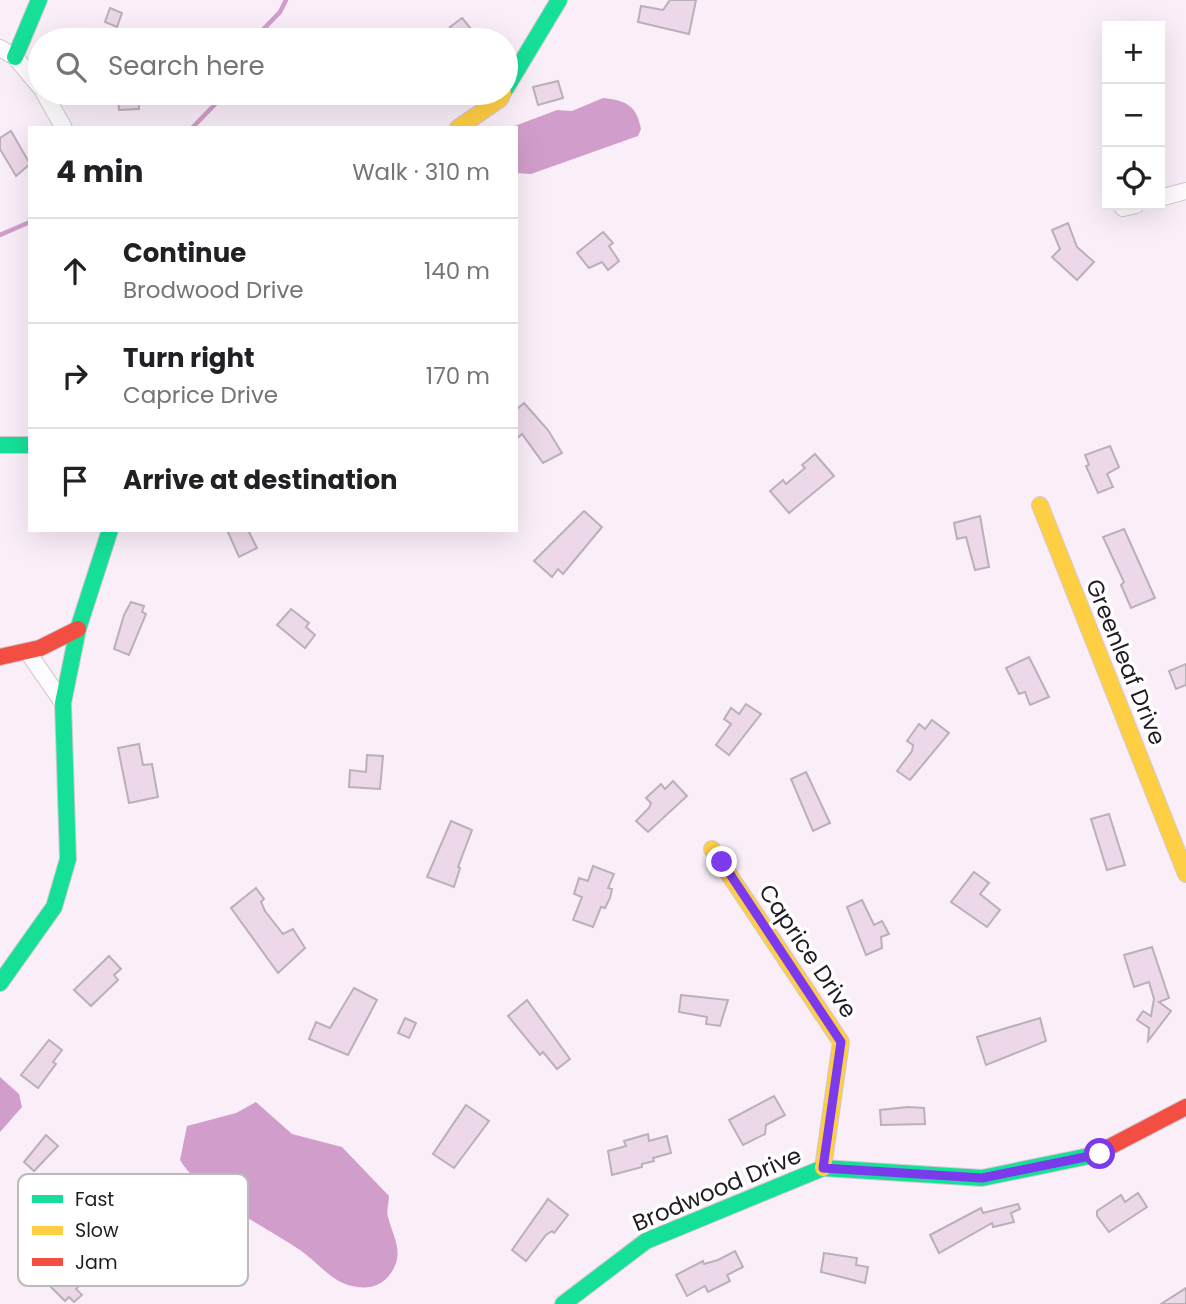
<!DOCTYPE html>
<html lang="en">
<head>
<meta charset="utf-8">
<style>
  body { margin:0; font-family:Poppins,sans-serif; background:#f6f6f6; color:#202124 }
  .controls { position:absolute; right:21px; top:21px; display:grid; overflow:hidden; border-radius:0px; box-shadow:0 7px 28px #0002 }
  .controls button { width:63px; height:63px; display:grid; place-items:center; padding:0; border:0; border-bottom:2px solid #e0e0e0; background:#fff; color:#202124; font:35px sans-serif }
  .stop { position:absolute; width:21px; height:21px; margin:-16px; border:5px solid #7c3aed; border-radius:50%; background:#fff }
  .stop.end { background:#7c3aed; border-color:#fff; box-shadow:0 2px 7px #0008 }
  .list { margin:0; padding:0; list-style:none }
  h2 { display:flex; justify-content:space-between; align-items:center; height:91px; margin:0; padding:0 28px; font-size:30px }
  h2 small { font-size:23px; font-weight:400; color:#757577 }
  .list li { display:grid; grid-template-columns:46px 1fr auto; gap:21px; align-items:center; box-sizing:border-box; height:105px; padding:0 28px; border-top:2px solid #e0e0e0 }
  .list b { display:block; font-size:26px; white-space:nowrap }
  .list p { margin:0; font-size:23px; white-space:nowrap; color:#757577 }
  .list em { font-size:23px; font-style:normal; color:#757577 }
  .icon { flex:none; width:38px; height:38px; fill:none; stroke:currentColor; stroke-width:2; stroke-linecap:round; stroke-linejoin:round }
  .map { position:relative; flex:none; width:1186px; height:1304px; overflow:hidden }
  .search { position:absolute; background:#fff; box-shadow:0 7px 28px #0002; left:28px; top:28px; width:490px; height:77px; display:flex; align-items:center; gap:18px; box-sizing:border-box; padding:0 24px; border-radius:38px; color:#757577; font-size:26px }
  .panel { position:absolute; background:#fff; box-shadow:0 7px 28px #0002; left:28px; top:126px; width:490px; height:406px; border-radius:0px }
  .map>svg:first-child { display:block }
</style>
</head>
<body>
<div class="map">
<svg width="1186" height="1304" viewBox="0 0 1186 1304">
  <rect width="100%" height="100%" fill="#faeef8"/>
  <g fill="#d19ecb">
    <path d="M 603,98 C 626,100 637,106 641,129 L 638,136 L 531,174 L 516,173 L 516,128 L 512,127 L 557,110 L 572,111 Z"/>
    <polygon points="0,1077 19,1094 22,1107 0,1132"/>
    <path d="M 256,1102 L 292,1134 L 342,1147 L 389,1196 C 389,1202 386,1212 388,1217 C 393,1237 405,1252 391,1273 C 381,1288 365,1290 348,1285 C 329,1279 316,1261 300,1250 C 264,1226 203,1197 180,1160 L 187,1126 L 236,1113 Z"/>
  </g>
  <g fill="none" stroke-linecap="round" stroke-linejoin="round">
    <g stroke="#d19ecb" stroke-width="4.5">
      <polyline points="253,40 280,12 286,0"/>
      <polyline points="192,128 226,93"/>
      <polyline points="0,235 30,222"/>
    </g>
  </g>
  <g fill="#ecd8e9" stroke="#bab0b8" stroke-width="2">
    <polygon points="670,0 696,0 689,34 638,22 641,6 663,10"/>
    <polygon points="110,8 122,13 117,27 105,22"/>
    <polygon points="462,18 472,30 476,40 460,40 450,27"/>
    <polygon points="558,81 563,98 538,105 533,87"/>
    <polygon points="118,93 138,93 139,109 119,110"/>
    <polygon points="11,131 30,164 16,176 0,149 0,138"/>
    <polygon points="1068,223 1077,247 1094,262 1077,280 1052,257 1060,249 1052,230"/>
    <polygon points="603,232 613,243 609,246 619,261 608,270 602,262 589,268 577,253"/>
    <polygon points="524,403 548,430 562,453 543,463 522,434 516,439 516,410"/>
    <polygon points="1110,446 1119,467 1107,474 1113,487 1098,493 1086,466 1089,465 1085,455"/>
    <polygon points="815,454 834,476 789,513 770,491 783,480 786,484 805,468 802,465"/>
    <polygon points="584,511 602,527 563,574 558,569 552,577 534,561"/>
    <polygon points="980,516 989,567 975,570 966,537 957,539 954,523"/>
    <polygon points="1124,529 1155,598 1131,608 1121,585 1124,582 1103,537"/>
    <polygon points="227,530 248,530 257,548 239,557"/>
    <polygon points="131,602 144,606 142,612 146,614 129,655 114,649 124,615"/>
    <polygon points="291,609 309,623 306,627 315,635 305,648 277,625"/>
    <polygon points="1029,657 1049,697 1030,705 1025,692 1019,694 1006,668"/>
    <polygon points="1186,664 1186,685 1176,689 1169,671"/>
    <polygon points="746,704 761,714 729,755 716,745 731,724 724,719 731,708 739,714"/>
    <polygon points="932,720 949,733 910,780 897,771 912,751 913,745 907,741 919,724 925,729"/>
    <polygon points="139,744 143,765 152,764 158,797 129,803 118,748"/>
    <polygon points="367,755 383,756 380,789 349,787 350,770 366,772"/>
    <polygon points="806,772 830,823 813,831 791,779"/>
    <polygon points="673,781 687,796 648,832 636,821 649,808 651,803 646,798 661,784 665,789"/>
    <polygon points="1109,814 1125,865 1107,870 1091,819"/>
    <polygon points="451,821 472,830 458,867 460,868 454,887 427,877"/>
    <polygon points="593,866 614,874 608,888 612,889 610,898 605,908 601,907 593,927 573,920 582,897 574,894 579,878 588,881"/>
    <polygon points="974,872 989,883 980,894 1000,910 987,927 951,902"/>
    <polygon points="256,888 264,899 261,902 265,911 283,934 293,929 305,948 278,973 231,908"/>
    <polygon points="862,900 874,925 882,921 889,934 881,937 882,948 866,955 847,907"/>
    <polygon points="1152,947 1169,998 1159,1002 1171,1011 1148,1041 1149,1028 1137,1020 1143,1011 1151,1016 1154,999 1149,982 1134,987 1124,955"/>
    <polygon points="109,956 121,969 114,975 118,980 91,1006 74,990"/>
    <polygon points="354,988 377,1000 348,1055 309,1039 316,1022 330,1028"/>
    <polygon points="681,995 728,1000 720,1026 706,1024 707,1017 679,1012"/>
    <polygon points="527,1000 570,1059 557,1069 543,1052 540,1055 508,1016"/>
    <polygon points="405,1018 416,1023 409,1038 398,1033"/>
    <polygon points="1040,1018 1046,1041 986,1065 977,1037"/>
    <polygon points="49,1040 62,1050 53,1062 56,1064 38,1088 21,1075"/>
    <polygon points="774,1096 785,1115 766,1125 765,1134 743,1145 729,1120"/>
    <polygon points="466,1105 489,1121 454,1168 433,1154"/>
    <polygon points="908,1107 924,1108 925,1124 881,1125 880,1110"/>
    <polygon points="648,1134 649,1141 667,1136 671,1153 653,1158 654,1161 642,1164 642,1167 612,1175 608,1151 626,1146 624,1141"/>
    <polygon points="46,1135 58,1146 34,1171 24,1162"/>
    <polygon points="1138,1193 1147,1207 1109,1232 1097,1216 1097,1211 1121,1195 1125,1202"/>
    <polygon points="548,1199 568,1215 554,1233 552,1231 546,1235 526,1261 512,1250"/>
    <polygon points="1018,1204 1020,1209 1011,1213 1014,1222 993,1227 992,1223 939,1253 930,1235 981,1208 983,1213"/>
    <polygon points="735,1251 743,1267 727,1275 730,1281 708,1292 705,1286 687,1296 676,1275 703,1261 704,1264 718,1260"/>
    <polygon points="61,1252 87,1278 76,1289 82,1295 74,1302 69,1297 65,1301 51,1287 61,1278 48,1265"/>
    <polygon points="824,1253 857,1258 856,1265 868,1267 865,1283 821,1272"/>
    <polygon points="1186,1288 1186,1304 1161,1304"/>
  </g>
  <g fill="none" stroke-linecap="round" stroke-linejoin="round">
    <g stroke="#d2c9d0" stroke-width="18">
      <g id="street">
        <polyline points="0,48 15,57 40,87"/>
        <polyline points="44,93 64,128"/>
        <polyline points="1160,198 1186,191"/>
        <polyline points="1123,208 1136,205"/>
        <polyline points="29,654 63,703"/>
      </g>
    </g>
    <g stroke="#d2c9d0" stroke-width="18">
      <g id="fast">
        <polyline points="15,57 39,0"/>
        <polyline points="506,88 559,0"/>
        <polyline points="0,445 30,445"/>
        <polyline points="0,983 54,907 68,859 63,703 78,629 110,530"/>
        <polyline points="563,1304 646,1241 823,1168 982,1178 1094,1155"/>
      </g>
    </g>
    <g stroke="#d2c9d0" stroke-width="18">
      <g id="slow">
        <polyline points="458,128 500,99 503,93"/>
        <polyline points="1040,505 1186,874"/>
        <polyline points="712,849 841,1042 823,1168"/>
      </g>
    </g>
    <g stroke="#d2c9d0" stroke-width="18">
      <g id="jam">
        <polyline points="0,657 40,648 78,629"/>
        <polyline points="1094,1155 1186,1107"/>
      </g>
    </g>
    <use href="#street" stroke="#fefcfe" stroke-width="16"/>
    <use href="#fast" stroke="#16e098" stroke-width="16"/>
    <use href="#slow" stroke="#ffcf43" stroke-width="16"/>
    <use href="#jam" stroke="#f24e42" stroke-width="16"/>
  </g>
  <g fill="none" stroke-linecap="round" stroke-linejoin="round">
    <polyline stroke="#7c3aed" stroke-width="9" points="722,862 841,1042 823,1168 982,1178 1100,1154"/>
  </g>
  <g text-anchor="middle" stroke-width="7" stroke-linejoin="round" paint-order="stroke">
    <g font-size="23" fill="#221a21" stroke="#fff">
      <text transform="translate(1126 662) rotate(68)" y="8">Greenleaf Drive</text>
      <text transform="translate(808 951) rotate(56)" y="8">Caprice Drive</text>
      <text transform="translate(717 1189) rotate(-23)" y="8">Brodwood Drive</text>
    </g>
  </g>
  <rect x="18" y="1174" width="230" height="112" rx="10" fill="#fff" stroke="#bdbabc" stroke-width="2"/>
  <rect x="32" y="1195" width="31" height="8" fill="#16e098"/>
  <rect x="32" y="1226" width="31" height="9" fill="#ffcf43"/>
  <rect x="32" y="1258" width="31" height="8" fill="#f24e42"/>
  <g font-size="19" fill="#221a21">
    <text x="75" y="1206">Fast</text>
    <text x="75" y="1237">Slow</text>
    <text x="75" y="1269">Jam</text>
  </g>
</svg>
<div class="controls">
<button>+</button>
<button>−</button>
<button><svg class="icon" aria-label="locate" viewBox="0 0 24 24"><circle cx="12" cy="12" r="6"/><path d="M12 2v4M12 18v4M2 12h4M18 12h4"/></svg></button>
</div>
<div class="stop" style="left:1100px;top:1154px"></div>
<div class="stop end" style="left:722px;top:862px"></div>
<div class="search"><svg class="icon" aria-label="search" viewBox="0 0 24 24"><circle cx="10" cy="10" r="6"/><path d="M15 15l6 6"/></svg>Search here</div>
<section class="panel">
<h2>4 min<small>Walk · 310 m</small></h2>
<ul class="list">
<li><svg class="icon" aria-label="ahead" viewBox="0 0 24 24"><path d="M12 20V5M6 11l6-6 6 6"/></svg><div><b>Continue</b><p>Brodwood Drive</p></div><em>140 m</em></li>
<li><svg class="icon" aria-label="right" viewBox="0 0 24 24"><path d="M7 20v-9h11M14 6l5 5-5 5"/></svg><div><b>Turn right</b><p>Caprice Drive</p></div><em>170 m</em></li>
<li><svg class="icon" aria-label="arrive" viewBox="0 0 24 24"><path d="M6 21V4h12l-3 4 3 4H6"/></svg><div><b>Arrive at destination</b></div></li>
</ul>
</section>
</div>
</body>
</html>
